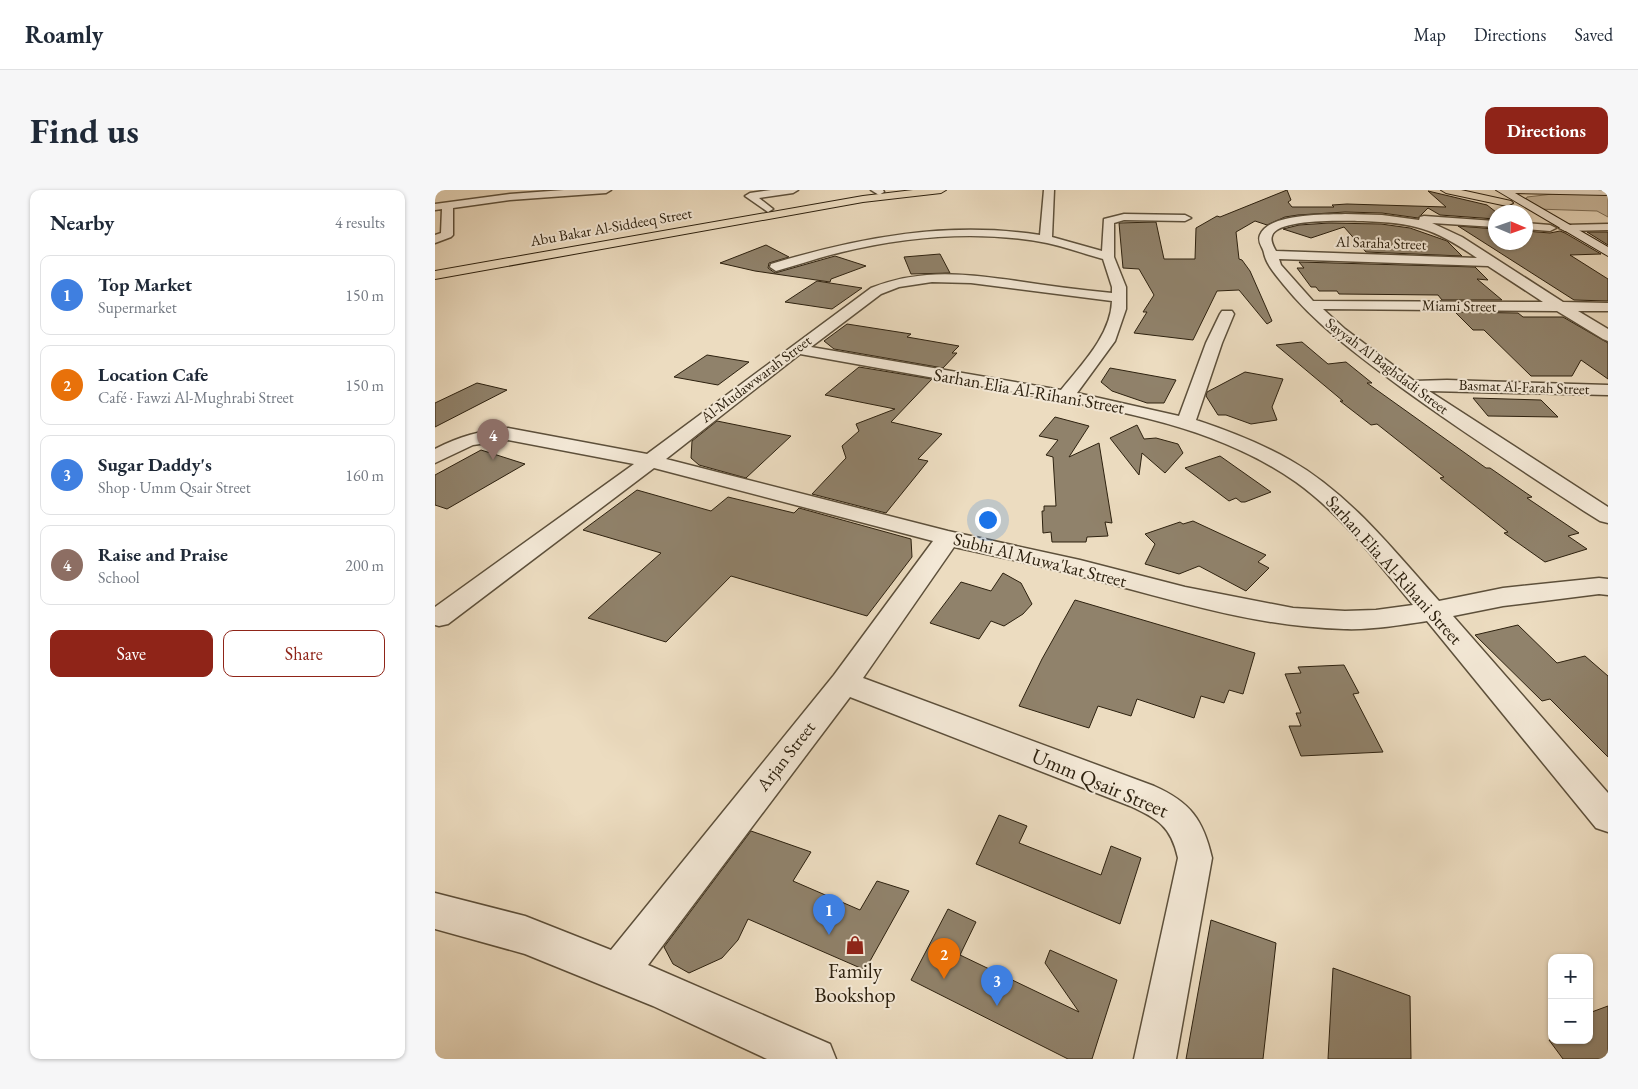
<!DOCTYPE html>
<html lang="en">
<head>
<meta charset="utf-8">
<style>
  body { margin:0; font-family:"EB Garamond",serif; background:#f6f6f7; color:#1f2937 }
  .controls { position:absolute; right:15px; bottom:15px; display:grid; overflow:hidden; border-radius:10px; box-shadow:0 1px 4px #0004 }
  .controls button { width:45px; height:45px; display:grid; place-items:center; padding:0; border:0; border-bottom:1px solid #e0e1e3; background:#fff; color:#1f2937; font:25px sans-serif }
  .compass { position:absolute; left:1053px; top:15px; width:45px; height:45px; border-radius:50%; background:#fff; box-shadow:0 1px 4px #0004; rotate:92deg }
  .you { position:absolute; left:552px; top:329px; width:18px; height:18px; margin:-12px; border:4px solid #fff; border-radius:50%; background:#1a73e8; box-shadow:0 0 0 8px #1a73e833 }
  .badge { display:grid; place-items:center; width:32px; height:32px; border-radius:50%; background:#8f2418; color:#fff; font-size:16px; font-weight:700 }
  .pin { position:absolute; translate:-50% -41px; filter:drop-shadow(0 1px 2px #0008) }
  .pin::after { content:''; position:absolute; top:26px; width:18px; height:15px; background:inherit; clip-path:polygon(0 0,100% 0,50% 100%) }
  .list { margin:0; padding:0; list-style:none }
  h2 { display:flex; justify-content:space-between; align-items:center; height:65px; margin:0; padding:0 20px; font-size:21px }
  h2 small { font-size:16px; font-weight:400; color:#747a83 }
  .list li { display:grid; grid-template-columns:32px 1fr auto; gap:15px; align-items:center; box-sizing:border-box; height:80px; margin:0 10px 10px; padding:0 10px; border:1px solid #e0e1e3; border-radius:10px }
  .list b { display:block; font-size:19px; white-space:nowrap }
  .list p { margin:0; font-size:16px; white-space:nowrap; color:#747a83 }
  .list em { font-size:16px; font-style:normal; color:#747a83 }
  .actions { display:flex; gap:10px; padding:15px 20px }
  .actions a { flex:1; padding:11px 0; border:1px solid #8f2418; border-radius:10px; text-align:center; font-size:18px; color:#8f2418 }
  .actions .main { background:#8f2418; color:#fff }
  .map { position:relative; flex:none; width:1173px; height:869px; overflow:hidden; border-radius:10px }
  header { display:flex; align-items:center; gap:30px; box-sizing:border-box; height:70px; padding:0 25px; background:#fff; border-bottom:1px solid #e0e1e3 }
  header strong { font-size:24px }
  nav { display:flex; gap:28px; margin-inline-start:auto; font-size:18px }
  .intro { display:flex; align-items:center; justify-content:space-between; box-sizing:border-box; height:120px; padding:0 30px }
  h1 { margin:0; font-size:35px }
  .button { padding:12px 22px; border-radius:10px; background:#8f2418; color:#fff; font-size:18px; font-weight:700 }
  main { display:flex; gap:30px; padding:0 30px }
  aside { flex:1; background:#fff; border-radius:10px; box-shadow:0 1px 4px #0004 }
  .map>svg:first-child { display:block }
</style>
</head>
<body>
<header>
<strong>Roamly</strong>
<nav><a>Map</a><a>Directions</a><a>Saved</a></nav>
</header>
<div class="intro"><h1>Find us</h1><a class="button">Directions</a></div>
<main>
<aside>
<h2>Nearby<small>4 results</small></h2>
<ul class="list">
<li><span class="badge" style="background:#3f7fe0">1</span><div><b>Top Market</b><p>Supermarket</p></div><em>150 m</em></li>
<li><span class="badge" style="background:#e8710a">2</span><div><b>Location Cafe</b><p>Café · Fawzi Al-Mughrabi Street</p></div><em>150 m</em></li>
<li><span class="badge" style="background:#3f7fe0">3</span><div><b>Sugar Daddy's</b><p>Shop · Umm Qsair Street</p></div><em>160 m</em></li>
<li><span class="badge" style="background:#8d6e63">4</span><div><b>Raise and Praise</b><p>School</p></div><em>200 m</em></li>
</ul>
<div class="actions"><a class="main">Save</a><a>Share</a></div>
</aside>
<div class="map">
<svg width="1173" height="869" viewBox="0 0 1173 869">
  <rect width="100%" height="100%" fill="#ecdcc0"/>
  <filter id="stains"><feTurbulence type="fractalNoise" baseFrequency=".004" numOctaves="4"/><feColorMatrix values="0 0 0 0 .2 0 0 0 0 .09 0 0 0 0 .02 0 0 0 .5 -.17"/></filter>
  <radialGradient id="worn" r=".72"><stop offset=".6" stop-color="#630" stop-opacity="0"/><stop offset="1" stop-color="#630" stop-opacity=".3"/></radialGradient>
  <polygon fill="#ccbca2" stroke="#7c6e58" points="1118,4 1173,4 1173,27 1162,21 1102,19 1091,9 1092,7"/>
  <g fill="#90826b" stroke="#2d210f">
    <polygon points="852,0 856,10 853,12 857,17 899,17 897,15 912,14 1011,17 993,1 1052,15 1061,22 1060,29 1005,25 993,18 983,28 947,23 910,22 863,25 850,27 832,35 820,31 801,42 804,69 807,70 815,81 837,131 832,134 804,100 782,101 758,150 699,143 712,122 708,122 719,105 704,79 688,78 684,33 721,32 729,69 760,69 761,38 782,26 785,27"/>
    <polygon points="894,33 946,34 975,38 1012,51 1027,66 931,62 909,37 876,48 848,39 864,35"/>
    <polygon points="1023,36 1060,39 1060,52 1090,52 1090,41 1115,43 1125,41 1130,43 1166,64 1135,65 1173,89 1173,111 1139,110"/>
    <polygon points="1152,42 1173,42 1173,55"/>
    <polygon points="331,55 354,67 334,73 333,78 340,83 400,66 431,76 396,89 395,92 320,81 285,73"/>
    <polygon points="505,64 515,83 476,84 469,67"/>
    <polygon points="864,72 1040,77 1053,90 1042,89 1067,110 1007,110 1003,105 904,104 902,101 884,101 881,97 876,97 862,78 869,78"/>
    <polygon points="382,91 427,98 397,119 350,112"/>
    <polygon points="1020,122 1083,123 1088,127 1128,127 1173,153 1173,189 1146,170 1137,186 1096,186 1049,140 1038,140"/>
    <polygon points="412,134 476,144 472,147 524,156 517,163 522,163 508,178 399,159 389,151"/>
    <polygon points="867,152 893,174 911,172 937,193 932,193 1051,278 1055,278 1097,307 1092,308 1144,343 1133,346 1152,359 1110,372 1069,343 1073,342 1005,288 1009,287 942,234 936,235 905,211 908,211 841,155"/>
    <polygon points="272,165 314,172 283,195 239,187"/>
    <polygon points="424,177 497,189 456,232 507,244 483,269 493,271 451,323 377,304 411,268 407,256 424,241 421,234 460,219 390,205"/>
    <polygon points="675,178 741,190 729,213 712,213 677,201 666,192"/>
    <polygon points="810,182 848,189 837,217 842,230 816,234 791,225 783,225 771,206 772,202"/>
    <polygon points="42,193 72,200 0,237 0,213"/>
    <polygon points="1038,208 1106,210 1123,227 1053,226"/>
    <polygon points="620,227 654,236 634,267 664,253 677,333 670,332 673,346 652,347 651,352 617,352 616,342 608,343 607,321 609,321 609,316 621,316 618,267 611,265 623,250 604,246"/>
    <polygon points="282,231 356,246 311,288 264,275 256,268 257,251"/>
    <polygon points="702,235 709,249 721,248 743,254 748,263 730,283 707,263 704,285 675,248"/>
    <polygon points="46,260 90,274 12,319 0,315 0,285"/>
    <polygon points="785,266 836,302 810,312 806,312 801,308 794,311 750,278"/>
    <polygon points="202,300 276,321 293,307 359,323 364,318 476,349 477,367 432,426 296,386 231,452 153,428 226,363 148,340"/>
    <polygon points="758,331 831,365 823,372 834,378 811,401 764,376 744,384 710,374 720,354 710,344 745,332 748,334"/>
    <polygon points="568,383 586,393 597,414 588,424 569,436 556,431 544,449 495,433 526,392 556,401"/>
    <polygon points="640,410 820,463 808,504 794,500 789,513 766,506 759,528 702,509 696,526 663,516 654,538 584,516 607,469"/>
    <polygon points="1083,435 1122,473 1150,466 1173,486 1173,567 1115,509 1107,511 1040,445"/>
    <polygon points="909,475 924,503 918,504 948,562 866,566 854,536 866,536 861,523 866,523 850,484 866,483 863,477"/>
    <polygon points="564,625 592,636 584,653 666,685 676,656 706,668 685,734 541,674"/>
    <polygon points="316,641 376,662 358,691 425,720 442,691 474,701 430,780 313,729 303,750 287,768 254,783 238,774 229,757"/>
    <polygon points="513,719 541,732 525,765 644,822 610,773 615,760 682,790 657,869 633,869 476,790"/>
    <polygon points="776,730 841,753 828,869 751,869"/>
    <polygon points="898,778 975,806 976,869 893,869"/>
    <polygon points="1173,816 1173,869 1128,869 1114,850 1154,850 1154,823"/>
  </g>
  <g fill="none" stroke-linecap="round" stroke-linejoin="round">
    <g stroke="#5d503b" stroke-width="3">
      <g id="minor">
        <polygon points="129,0 176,0 171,3 75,10 18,18 18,45 16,47 0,53 0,45 6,43 7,19 0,20 0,14 75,4"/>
        <polygon points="336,0 363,0 358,3 324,8 338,19 333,22 310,6 315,3"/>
        <polygon points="436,0 448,0 449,2 444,5"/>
        <path d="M 609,0 L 619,0 L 617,47 L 667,61 L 669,29 L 689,24 L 750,25 L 756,28 L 750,31 L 689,30 L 679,33 L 679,67 L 691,97 L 691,119 L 680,151 L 642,203 L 744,226 L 771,153 L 785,124 L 787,121 L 797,121 L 799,124 L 787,153 L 761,230 C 794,241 825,253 855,270 C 915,304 959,361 1004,411 L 1068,398 L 1164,388 L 1173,389 L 1173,405 L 1164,404 L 1068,416 L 1018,426 L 1173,603 L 1173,642 L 1161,638 L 992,431 C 965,435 937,440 909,439 C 819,437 732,408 645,386 C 603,375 561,366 519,357 L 428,488 L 719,596 C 755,612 768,629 777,668 L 741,869 L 699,869 L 743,668 C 736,636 723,629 695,616 L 415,507 L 213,775 L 395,854 L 401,869 L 332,869 L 218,816 L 90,764 L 0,739 L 0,703 L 90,726 L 176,760 L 399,485 L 498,351 L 219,278 L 13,434 L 4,436 L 0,435 L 0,417 L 199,274 L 73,250 L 38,255 L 0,273 L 0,259 C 25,246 45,241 73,238 L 212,264 L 436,98 C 487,78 530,84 582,91 C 614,96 645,100 677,103 L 677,97 L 668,69 C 649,64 631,57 612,53 C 545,40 474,46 407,62 C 385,67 363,75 341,81 L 335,77 L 336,74 C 425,47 513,31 605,45 ZM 497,92 L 536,93 L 677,111 C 676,145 646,175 626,200 L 376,157 L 446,104 L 464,97 ZM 365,164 C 436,177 507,189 578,202 C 675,219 778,234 861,292 C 907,325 942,372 978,415 L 941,420 L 910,421 L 858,418 L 750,397 L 645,370 L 513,341 L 231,269 Z"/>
        <path d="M 910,24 L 947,25 L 984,30 L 985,27 L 989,26 L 1060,31 L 1060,37 L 997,33 L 1027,47 L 1128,112 L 1173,113 L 1173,121 L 1143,121 L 1173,139 L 1173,151 L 1168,149 L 1122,121 L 888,119 L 910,139 L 979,191 L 1012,190 L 1173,195 L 1173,205 L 994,201 L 1173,317 L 1173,333 L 1165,331 L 1149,321 C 1088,281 1026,241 967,198 C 925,167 881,135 848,94 C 840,84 831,74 829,63 C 828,57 822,52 825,45 C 834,23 889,25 910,24 ZM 928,31 C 980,33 999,38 1042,68 L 841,61 C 839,57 835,51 837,46 C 842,28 912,31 928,31 ZM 844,69 L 1053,76 L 1108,112 L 878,111 L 846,75 Z"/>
        <polygon points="1090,33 1115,35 1121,38 1115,41 1090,39"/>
        <polygon points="1173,34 1173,40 1130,41 1124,38 1130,35"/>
      </g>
    </g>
    <g stroke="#2d210f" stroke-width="2">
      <polygon id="secondary" points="1061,0 1173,0 1173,5 1080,3 1173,57 1173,66"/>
    </g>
    <g stroke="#2d210f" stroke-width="2">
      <g id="primary">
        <polygon points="478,0 511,0 506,3 428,12 0,89 0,81 428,6"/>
        <polygon points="1006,0 1026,0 1076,11 1078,13 1072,16 1011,3"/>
      </g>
    </g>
    <use href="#minor" fill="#f3e8d6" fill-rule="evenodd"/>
    <use href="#secondary" fill="#f3e8d6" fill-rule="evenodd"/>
    <use href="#primary" fill="#ecdcc0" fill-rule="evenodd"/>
  </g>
  <defs>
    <g id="shop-bare" transform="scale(1.5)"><path d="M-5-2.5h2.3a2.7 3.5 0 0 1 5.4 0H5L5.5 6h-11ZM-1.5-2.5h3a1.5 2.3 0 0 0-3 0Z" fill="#8f2418" stroke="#f3e8d6" stroke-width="2.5" paint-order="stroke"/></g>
  </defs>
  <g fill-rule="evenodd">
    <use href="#shop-bare" x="420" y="755"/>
  </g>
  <g text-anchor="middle" stroke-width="4" stroke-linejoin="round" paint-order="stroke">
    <g font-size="15" fill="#2d210f" stroke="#f3e8d6">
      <text transform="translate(176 37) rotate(-10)" y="5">Abu Bakar Al-Siddeeq Street</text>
      <text transform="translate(946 53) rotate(2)" y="5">Al Saraha Street</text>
      <text transform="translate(1024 116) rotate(1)" y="5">Miami Street</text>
      <text transform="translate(952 176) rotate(37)" y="5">Sayyah Al Baghdadi Street</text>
      <text transform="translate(321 189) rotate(-37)" y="5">Al-Mudawwarah Street</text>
      <text transform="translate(1089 197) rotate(2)" y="5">Basmat Al-Farah Street</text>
    </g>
    <g font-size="18" fill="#2d210f" stroke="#f3e8d6">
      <text transform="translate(594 201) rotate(10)" y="6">Sarhan Elia Al-Rihani Street</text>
      <text transform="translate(605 370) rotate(14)" y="6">Subhi Al Muwa'kat Street</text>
      <text transform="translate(959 380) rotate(48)" y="6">Sarhan Elia Al-Rihani Street</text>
      <text transform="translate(351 566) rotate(-52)" y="6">Arjan Street</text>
    </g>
    <g font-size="21" fill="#2d210f" stroke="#f3e8d6">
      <text transform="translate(665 593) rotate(23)" y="7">Umm Qsair Street</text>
    </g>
    <g font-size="21" fill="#2d210f" stroke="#f3e8d6">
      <text x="420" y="788">Family<tspan x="420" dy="24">Bookshop</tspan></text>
    </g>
  </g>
  <rect width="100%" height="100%" filter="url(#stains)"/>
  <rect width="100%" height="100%" fill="url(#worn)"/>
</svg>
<div class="controls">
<button>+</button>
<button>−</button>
</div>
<svg class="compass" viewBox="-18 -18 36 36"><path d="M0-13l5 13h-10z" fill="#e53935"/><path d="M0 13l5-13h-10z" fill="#747a83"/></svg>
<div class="you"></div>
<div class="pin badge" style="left:394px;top:745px;background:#3f7fe0">1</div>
<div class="pin badge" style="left:509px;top:789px;background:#e8710a">2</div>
<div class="pin badge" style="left:562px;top:816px;background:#3f7fe0">3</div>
<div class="pin badge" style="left:58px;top:270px;background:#8d6e63">4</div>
</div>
</main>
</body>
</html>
